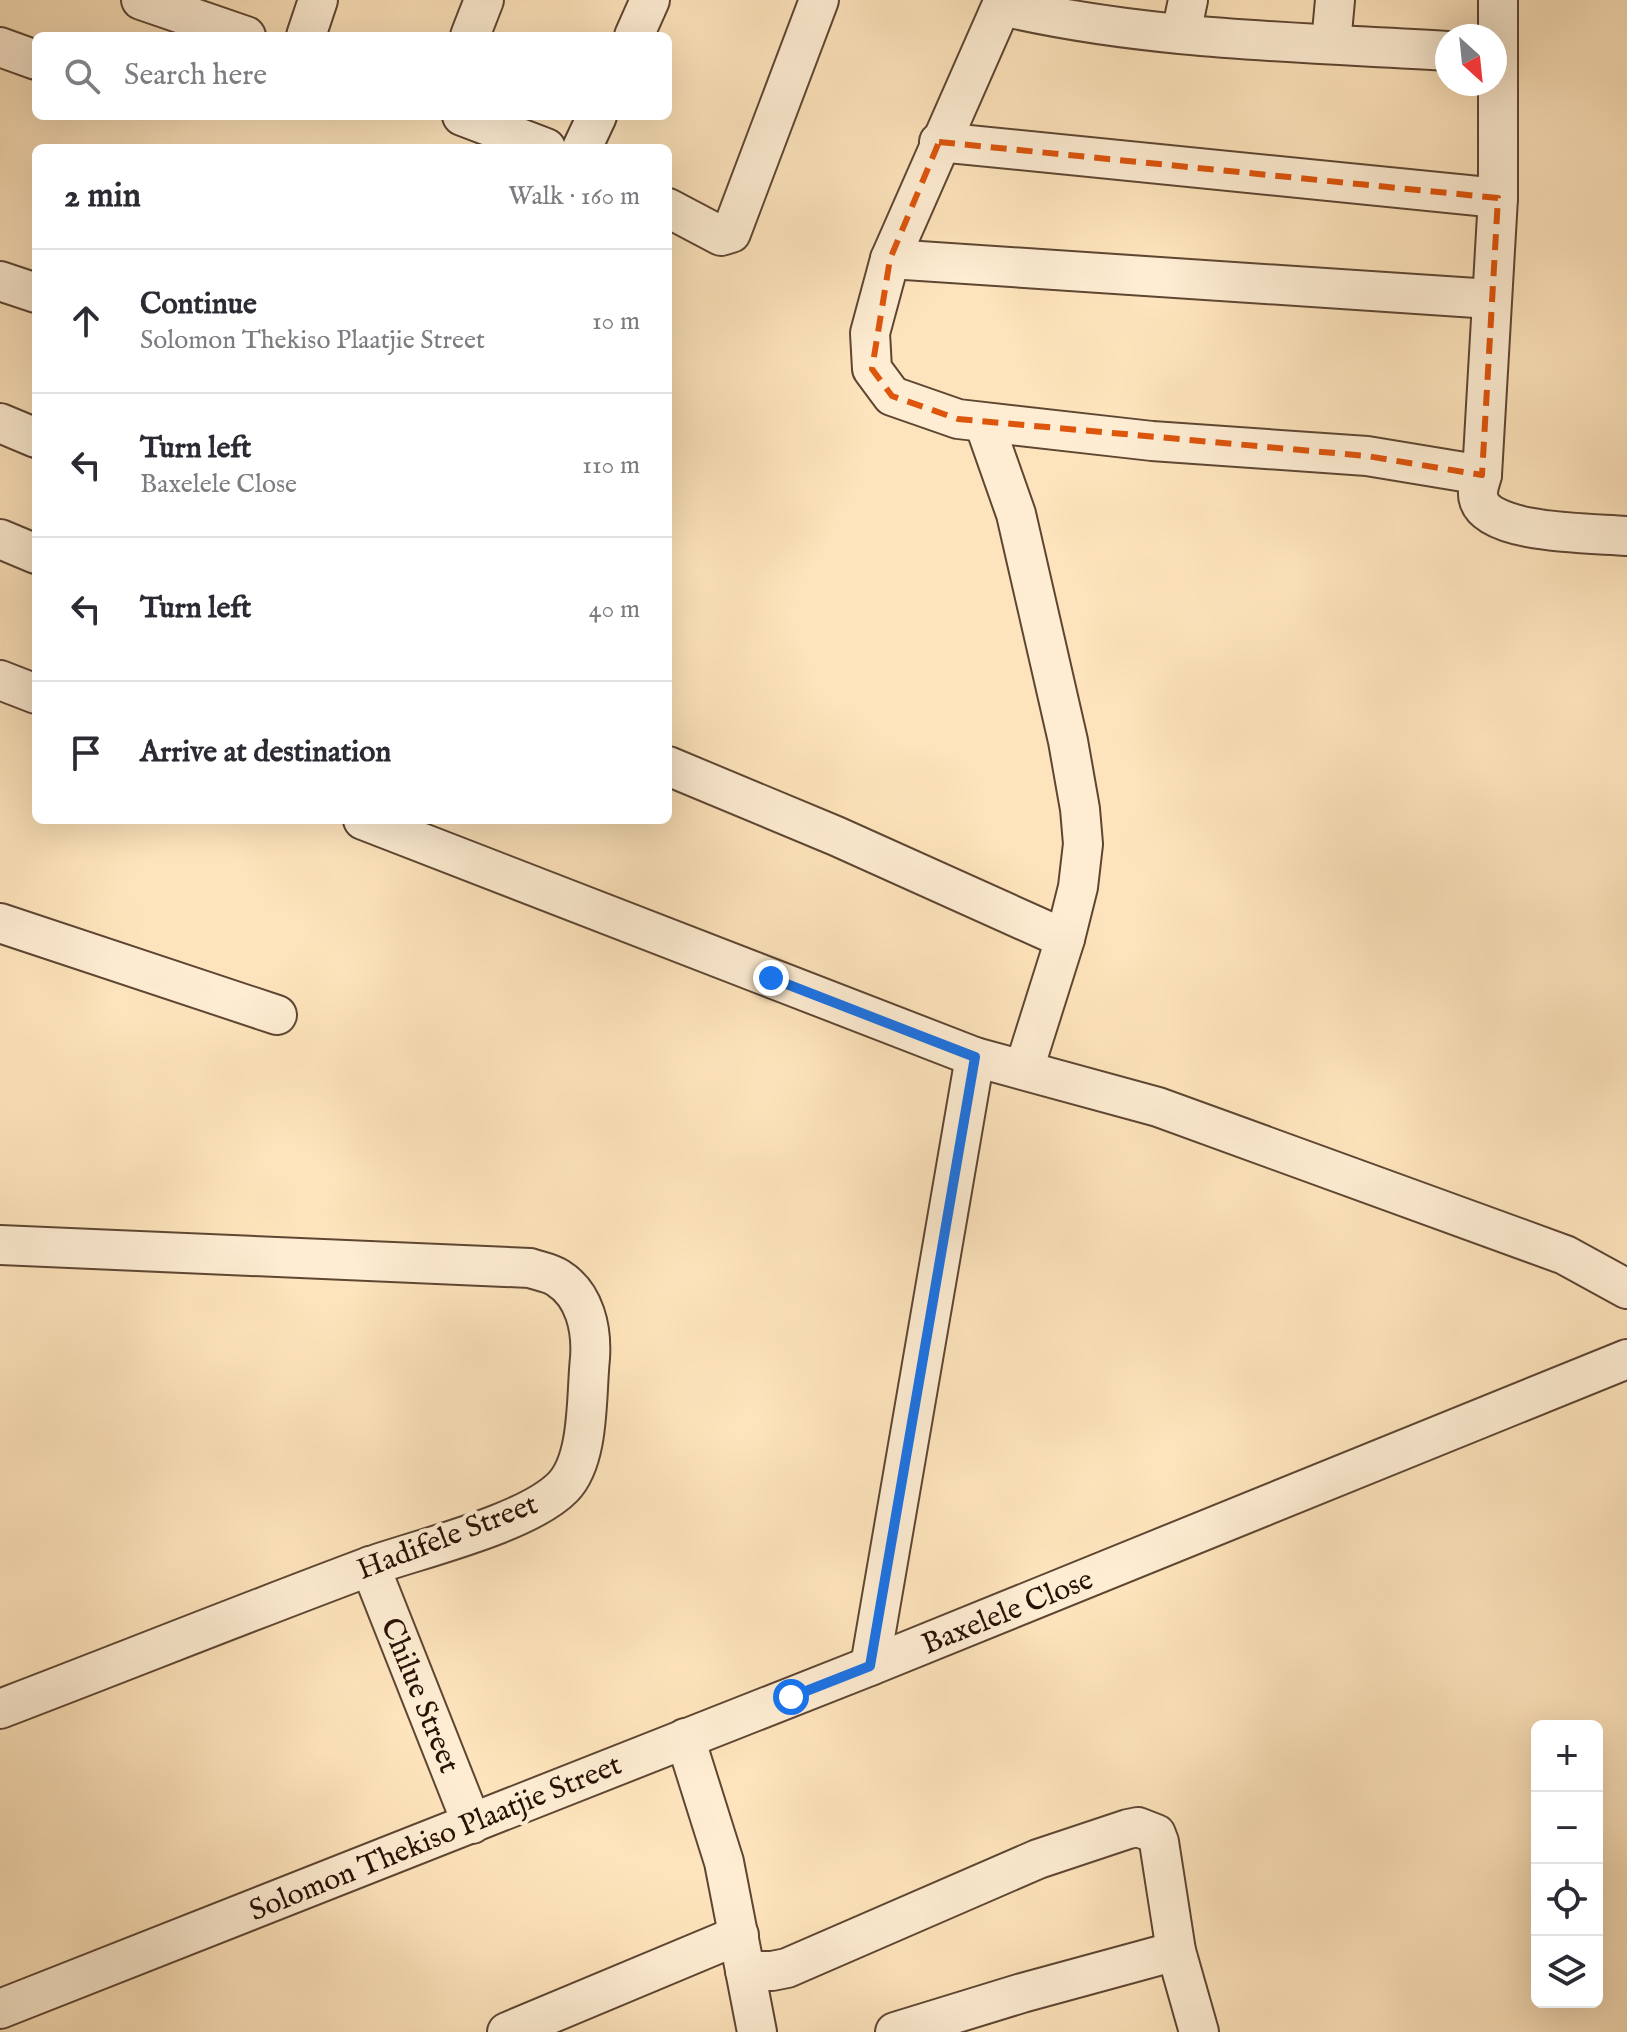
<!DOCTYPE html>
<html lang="en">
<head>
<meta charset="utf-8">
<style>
  body { margin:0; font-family:"IM FELL English",serif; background:#f7f7f7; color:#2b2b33 }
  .controls { position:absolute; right:24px; bottom:24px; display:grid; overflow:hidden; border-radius:12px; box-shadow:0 8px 32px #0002 }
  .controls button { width:72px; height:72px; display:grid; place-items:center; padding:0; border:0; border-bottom:2px solid #e1e1e2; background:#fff; color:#2b2b33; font:40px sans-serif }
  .compass { position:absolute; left:1435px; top:24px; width:72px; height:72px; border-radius:50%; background:#fff; box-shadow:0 8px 32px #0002; rotate:153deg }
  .stop { position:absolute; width:24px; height:24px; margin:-18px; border:6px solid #1a73e8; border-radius:50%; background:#fff }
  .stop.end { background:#1a73e8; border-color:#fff; box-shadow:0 2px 8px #0008 }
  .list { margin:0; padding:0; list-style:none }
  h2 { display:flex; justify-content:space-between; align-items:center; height:104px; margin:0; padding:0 32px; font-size:34px }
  h2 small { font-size:26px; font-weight:400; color:#7c7c81 }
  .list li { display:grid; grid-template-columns:52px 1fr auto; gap:24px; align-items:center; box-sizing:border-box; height:144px; padding:0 32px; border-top:2px solid #e1e1e2 }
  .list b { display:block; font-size:30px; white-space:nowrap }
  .list p { margin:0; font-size:26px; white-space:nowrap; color:#7c7c81 }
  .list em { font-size:26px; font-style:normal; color:#7c7c81 }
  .icon { flex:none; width:44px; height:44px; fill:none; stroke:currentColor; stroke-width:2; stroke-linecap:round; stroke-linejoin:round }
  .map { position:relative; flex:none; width:1627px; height:2032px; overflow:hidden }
  .search { position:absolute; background:#fff; box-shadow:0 8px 32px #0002; left:32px; top:32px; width:640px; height:88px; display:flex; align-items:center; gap:20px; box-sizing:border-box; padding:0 28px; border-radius:12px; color:#7c7c81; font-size:30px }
  .panel { position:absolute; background:#fff; box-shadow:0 8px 32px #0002; left:32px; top:144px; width:640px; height:680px; border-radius:12px }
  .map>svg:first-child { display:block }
</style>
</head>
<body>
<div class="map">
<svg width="1627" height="2032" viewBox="0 0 1627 2032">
  <rect width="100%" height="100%" fill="#fee4bc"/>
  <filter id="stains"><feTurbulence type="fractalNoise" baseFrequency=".0025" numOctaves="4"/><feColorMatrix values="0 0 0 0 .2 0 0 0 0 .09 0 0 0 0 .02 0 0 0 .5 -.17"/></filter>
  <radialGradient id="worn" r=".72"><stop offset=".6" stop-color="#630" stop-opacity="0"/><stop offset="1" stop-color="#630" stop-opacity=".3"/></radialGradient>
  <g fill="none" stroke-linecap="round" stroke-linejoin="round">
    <g stroke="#5e4633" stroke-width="42">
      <g id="minor">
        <polyline points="141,0 246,36"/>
        <polyline points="1004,0 890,259 870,333 872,369 892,396 958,419 1152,441 1367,456 1482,475 1498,198 1498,0"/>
        <path d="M 1002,6 C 1147,40 1299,42 1447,51"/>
        <polyline points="1181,34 1188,0"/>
        <polyline points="306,36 318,0"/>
        <polyline points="470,36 484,0"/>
        <polyline points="634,36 650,0"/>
        <polyline points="1331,44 1335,0"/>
        <polyline points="0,47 36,60"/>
        <polyline points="462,116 546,148"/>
        <polyline points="939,142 1498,198"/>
        <polyline points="582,148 597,116"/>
        <polyline points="668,208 721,236 731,233 819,0"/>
        <polyline points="890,259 1491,299"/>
        <polyline points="0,281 36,293"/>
        <polyline points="0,423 36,438"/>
        <polyline points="984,423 1016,514 1068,741 1080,809 1083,844 1078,887 1065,939"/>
        <path d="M 1482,475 C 1480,483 1476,492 1479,500 C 1489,535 1596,533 1627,536"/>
        <polyline points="0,539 36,554"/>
        <polyline points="0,680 36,694"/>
        <polyline points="668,766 836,836 1065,939 1024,1069"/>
        <polyline points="363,820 975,1057 1158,1107 1565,1255 1627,1289"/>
        <polyline points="0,923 277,1015"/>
        <path d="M 0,1245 L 530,1268 C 539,1271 551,1273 558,1278 C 585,1295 592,1329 590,1358 C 586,1396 590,1459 563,1487 C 527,1524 418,1549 368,1567 C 245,1613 123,1662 0,1709"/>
        <polyline points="370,1566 472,1824"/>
        <polyline points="870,1666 975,1057"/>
        <polyline points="685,1738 724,1862 757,2032"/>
        <polyline points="745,1971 772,1971 787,1968 1038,1859 1128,1829 1138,1827 1156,1834 1159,1842 1176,1951 1199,2032"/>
        <polyline points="0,2009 870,1666 1627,1359"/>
        <polyline points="507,2032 739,1935"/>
        <polyline points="895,2032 1022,1993 1176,1951"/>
      </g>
    </g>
    <use href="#minor" stroke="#feedd3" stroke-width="38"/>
  </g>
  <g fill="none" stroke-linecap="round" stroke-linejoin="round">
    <polyline stroke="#1a73e8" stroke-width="10" points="771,978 975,1057 870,1666 791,1697"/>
  </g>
  <path fill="none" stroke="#de550c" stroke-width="6" stroke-dasharray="16 10" stroke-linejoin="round" d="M 939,142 L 1498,198 L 1482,475 L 1367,456 L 958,419 L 892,396 L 872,369 L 890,259 Z"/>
  <g text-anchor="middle" stroke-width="8" stroke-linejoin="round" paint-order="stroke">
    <g font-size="30" fill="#291105" stroke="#feedd3">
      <text transform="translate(447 1536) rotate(-21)" y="10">Hadifele Street</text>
      <text transform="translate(1007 1611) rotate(-22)" y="10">Baxelele Close</text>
      <text transform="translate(421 1695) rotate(68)" y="10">Chilue Street</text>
      <text transform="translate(435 1837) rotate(-22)" y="10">Solomon Thekiso Plaatjie Street</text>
    </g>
  </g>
  <rect width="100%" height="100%" filter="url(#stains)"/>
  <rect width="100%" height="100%" fill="url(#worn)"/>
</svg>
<div class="controls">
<button>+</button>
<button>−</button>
<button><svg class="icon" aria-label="locate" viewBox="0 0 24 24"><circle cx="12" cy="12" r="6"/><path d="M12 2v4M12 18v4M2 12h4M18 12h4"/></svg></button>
<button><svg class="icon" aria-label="layers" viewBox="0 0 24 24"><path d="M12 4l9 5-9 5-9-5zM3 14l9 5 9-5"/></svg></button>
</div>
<svg class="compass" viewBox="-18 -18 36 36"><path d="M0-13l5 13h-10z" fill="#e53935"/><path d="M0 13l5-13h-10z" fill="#7c7c81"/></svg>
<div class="stop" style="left:791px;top:1697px"></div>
<div class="stop end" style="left:771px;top:978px"></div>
<div class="search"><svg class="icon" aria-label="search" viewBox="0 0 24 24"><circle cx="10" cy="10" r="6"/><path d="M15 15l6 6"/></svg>Search here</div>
<section class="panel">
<h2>2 min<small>Walk · 160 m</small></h2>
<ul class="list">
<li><svg class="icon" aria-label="ahead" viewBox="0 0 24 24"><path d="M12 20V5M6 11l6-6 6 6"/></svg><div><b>Continue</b><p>Solomon Thekiso Plaatjie Street</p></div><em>10 m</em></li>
<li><svg class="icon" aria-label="left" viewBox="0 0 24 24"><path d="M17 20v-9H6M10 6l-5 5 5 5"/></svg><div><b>Turn left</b><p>Baxelele Close</p></div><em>110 m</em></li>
<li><svg class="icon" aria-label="left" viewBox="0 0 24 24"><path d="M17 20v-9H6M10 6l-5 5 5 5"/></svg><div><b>Turn left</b></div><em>40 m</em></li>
<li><svg class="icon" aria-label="arrive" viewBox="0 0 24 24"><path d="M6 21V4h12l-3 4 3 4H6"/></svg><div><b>Arrive at destination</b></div></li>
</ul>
</section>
</div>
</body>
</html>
